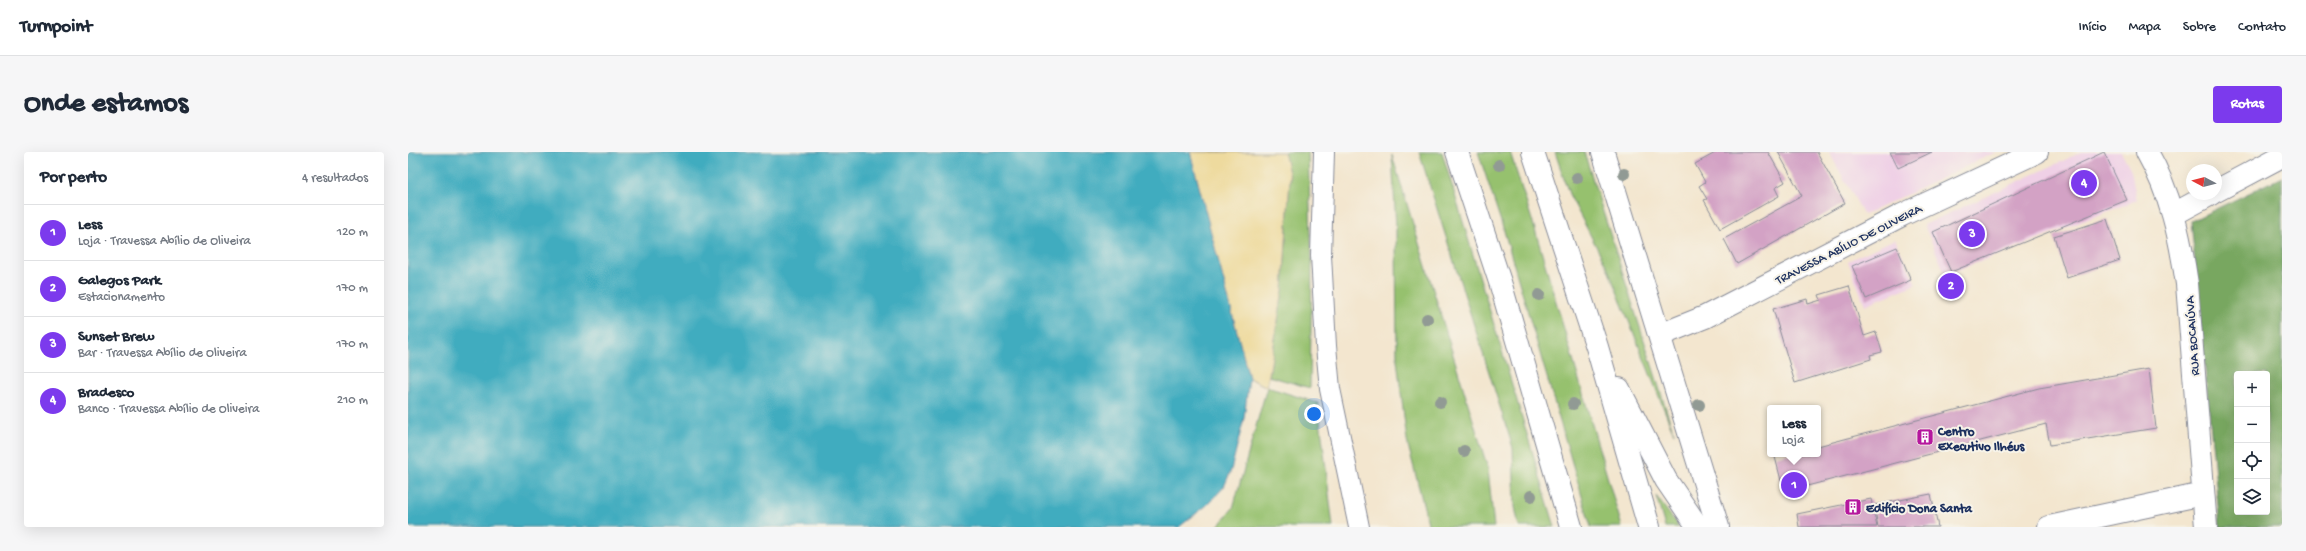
<!DOCTYPE html>
<html lang="pt">
<head>
<meta charset="utf-8">
<style>
  body { margin:0; font-family:"Gochi Hand",sans-serif; background:#f6f6f7; color:#1f2937 }
  .controls { position:absolute; right:12px; bottom:12px; display:grid; overflow:hidden; border-radius:4px; box-shadow:0 4px 16px #0002 }
  .controls button { width:36px; height:36px; display:grid; place-items:center; padding:0; border:0; border-bottom:1px solid #e0e1e3; background:#fff; color:#1f2937; font:20px sans-serif }
  .compass { position:absolute; left:1778px; top:12px; width:36px; height:36px; border-radius:50%; background:#fff; box-shadow:0 4px 16px #0002; rotate:277deg }
  .you { position:absolute; left:906px; top:262px; width:14px; height:14px; margin:-10px; border:3px solid #fff; border-radius:50%; background:#1a73e8; box-shadow:0 0 0 6px #1a73e833 }
  .badge { display:grid; place-items:center; width:26px; height:26px; border-radius:50%; background:#7c3aed; color:#fff; font-size:13px; font-weight:700 }
  .pin { position:absolute; translate:-50% -50%; border:2px solid #fff; box-shadow:0 1px 4px #0006 }
  .popup { position:absolute; left:1359px; top:253px; width:54px; height:52px; box-sizing:border-box; display:grid; place-content:center; border-radius:4px; background:#fff; filter:drop-shadow(0 1px 3px #0005); font-size:13px; white-space:nowrap; color:#747a83 }
  .popup b { font-size:15px; color:#1f2937 }
  .popup::after { content:''; position:absolute; left:50%; top:100%; margin-left:-8px; border:8px solid transparent; border-top-color:#fff }
  .list { margin:0; padding:0; list-style:none }
  h2 { display:flex; justify-content:space-between; align-items:center; height:52px; margin:0; padding:0 16px; font-size:17px }
  h2 small { font-size:13px; font-weight:400; color:#747a83 }
  .list li { display:grid; grid-template-columns:26px 1fr auto; gap:12px; align-items:center; box-sizing:border-box; height:56px; padding:0 16px; border-top:1px solid #e0e1e3 }
  .list b { display:block; font-size:15px; white-space:nowrap }
  .list p { margin:0; font-size:13px; white-space:nowrap; color:#747a83 }
  .list em { font-size:13px; font-style:normal; color:#747a83 }
  .icon { flex:none; width:22px; height:22px; fill:none; stroke:currentColor; stroke-width:2; stroke-linecap:round; stroke-linejoin:round }
  .map { position:relative; flex:none; width:1874px; height:375px; overflow:hidden; border-radius:4px }
  header { display:flex; align-items:center; gap:24px; box-sizing:border-box; height:56px; padding:0 20px; background:#fff; border-bottom:1px solid #e0e1e3 }
  header strong { font-size:19px }
  nav { display:flex; gap:22px; margin-inline-start:auto; font-size:14px }
  .intro { display:flex; align-items:center; justify-content:space-between; box-sizing:border-box; height:96px; padding:0 24px }
  h1 { margin:0; font-size:28px }
  .button { padding:10px 18px; border-radius:4px; background:#7c3aed; color:#fff; font-size:14px; font-weight:700 }
  main { display:flex; gap:24px; padding:0 24px }
  aside { flex:1; background:#fff; border-radius:4px; box-shadow:0 4px 16px #0002 }
  .map>svg:first-child { display:block }
</style>
</head>
<body>
<header>
<strong>Turnpoint</strong>
<nav><a>Início</a><a>Mapa</a><a>Sobre</a><a>Contato</a></nav>
</header>
<div class="intro"><h1>Onde estamos</h1><a class="button">Rotas</a></div>
<main>
<aside>
<h2>Por perto<small>4 resultados</small></h2>
<ul class="list">
<li><span class="badge">1</span><div><b>Less</b><p>Loja · Travessa Abílio de Oliveira</p></div><em>120 m</em></li>
<li><span class="badge">2</span><div><b>Galegos Park</b><p>Estacionamento</p></div><em>170 m</em></li>
<li><span class="badge">3</span><div><b>Sunset Brew</b><p>Bar · Travessa Abílio de Oliveira</p></div><em>170 m</em></li>
<li><span class="badge">4</span><div><b>Bradesco</b><p>Banco · Travessa Abílio de Oliveira</p></div><em>210 m</em></li>
</ul>
</aside>
<div class="map">
<svg width="1874" height="375" viewBox="0 0 1874 375">
  <rect width="100%" height="100%" fill="#f7f3e8"/>
  <filter id="ink" filterUnits="userSpaceOnUse"><feTurbulence type="fractalNoise" baseFrequency=".025" numOctaves="2"/><feDisplacementMap in="SourceGraphic" scale="8" xChannelSelector="R" yChannelSelector="G"/><feConvolveMatrix kernelMatrix="1 2 1 2 8 2 1 2 1" color-interpolation-filters="sRGB"/></filter>
  <filter id="wash" filterUnits="userSpaceOnUse"><feTurbulence type="fractalNoise" baseFrequency=".012" numOctaves="4" result="noise"/><feDisplacementMap in="SourceGraphic" scale="16" xChannelSelector="R" yChannelSelector="G"/><feGaussianBlur stdDeviation="0.9" result="paint"/><feColorMatrix in="noise" values="0 0 0 0 0 0 0 0 0 0 0 0 0 0 0 0 0 1.4 0 .05"/><feComposite in="paint" operator="in"/></filter>
  <g filter="url(#wash)">
    <rect width="100%" height="100%" fill="#f3e6cf"/>
    <g fill="#efd0e6">
      <polygon points="1421,0 1588,0 1456,63"/>
      <polygon points="1674,0 1713,0 1723,19 1729,48 1538,123 1516,73"/>
      <polygon points="1487,87 1508,132 1457,153 1440,109"/>
    </g>
    <g fill="#96c16e" stroke="#587866">
      <polygon points="876,0 900,0 904,112 902,236 861,224 875,138 882,25"/>
      <polygon points="1011,0 1034,0 1147,375 1111,375 1107,355 1105,296"/>
      <polygon points="1070,0 1102,0 1125,71 1214,375 1183,375 1096,79"/>
      <polygon points="1147,0 1176,0 1266,282 1200,117 1161,42"/>
      <polygon points="984,3 1080,317 1086,375 1021,375 999,289 989,208 988,76"/>
      <polygon points="859,235 910,251 925,375 809,375 825,356"/>
      <polygon points="1248,344 1271,375 1257,375"/>
    </g>
    <path fill="#78a761" stroke="#4a6b60" fill-rule="evenodd" d="M 1874,25 L 1874,375 L 1812,375 L 1783,69 ZM 1829,222 L 1859,222 L 1859,360 L 1829,360 Z"/>
    <polygon fill="#eeda9e" stroke="#84847e" points="782,0 876,0 882,25 875,138 859,235 841,226"/>
    <polygon fill="#40acbf" stroke="#2e6e8e" points="0,0 782,0 841,226 836,266 823,318 816,335 799,353 771,375 0,375"/>
    <g id="blocks">
      <g fill="#d3a2c5">
        <polygon points="1309,0 1360,0 1377,30 1367,36 1371,44 1312,77 1296,48 1299,47 1291,34 1297,30 1287,12"/>
        <polygon points="1370,0 1409,0 1437,51 1329,112 1316,87 1394,44"/>
        <polygon points="1482,0 1524,0 1490,16"/>
        <polygon points="1696,0 1719,48 1543,120 1525,80"/>
        <polygon points="1699,67 1712,108 1659,126 1646,84"/>
        <polygon points="1489,95 1503,128 1458,147 1444,114"/>
        <polygon points="1441,134 1456,184 1468,180 1474,200 1462,203 1463,207 1387,231 1365,157 1399,147 1400,152 1413,148 1411,143"/>
        <polygon points="1741,217 1748,276 1642,293 1638,272 1376,340 1367,305 1378,302 1410,302 1410,294 1631,236"/>
        <polygon points="1523,342 1530,375 1470,375 1466,353"/>
        <polygon points="1463,347 1469,375 1391,375 1389,362"/>
      </g>
    </g>
  </g>
  <g filter="url(#ink)">
    <use href="#blocks" fill-opacity="0" stroke="#878a96" stroke-width="1"/>
    <g fill="none" stroke-linecap="round" stroke-linejoin="round">
      <g stroke="#878a96" stroke-width="22">
        <polyline id="pedestrian" points="916,0 913,103 918,194 922,237 951,375"/>
      </g>
      <g stroke="#878a96" stroke-width="24">
        <g id="minor">
          <polyline points="1252,183 1297,165 1494,63 1629,0"/>
          <polyline points="1641,375 1795,342"/>
        </g>
      </g>
      <g stroke="#878a96" stroke-width="24">
        <g id="secondary">
          <path d="M 1739,0 C 1763,42 1772,85 1779,132 L 1798,375"/>
          <polyline points="1808,39 1874,4"/>
          <polyline points="1766,62 1803,42"/>
        </g>
      </g>
      <g stroke="#878a96" stroke-width="24">
        <polyline id="primary" points="1195,0 1310,375"/>
      </g>
      <g stroke="#878a96" stroke-width="24">
        <g id="trunk">
          <polyline points="1049,0 1092,130 1163,375"/>
          <polyline points="1125,0 1189,195 1241,375"/>
          <polyline points="1211,237 1258,328 1290,375"/>
        </g>
      </g>
      <use href="#pedestrian" stroke="#fff" stroke-width="20"/>
      <use href="#minor" stroke="#fff" stroke-width="22"/>
      <use href="#secondary" stroke="#fff" stroke-width="22"/>
      <use href="#primary" stroke="#fff" stroke-width="22"/>
      <use href="#trunk" stroke="#fff" stroke-width="22"/>
    </g>
    <g fill="#919a94">
      <circle cx="1091" cy="13" r="6"/>
      <circle cx="1216" cy="22" r="6"/>
      <circle cx="1169" cy="26" r="6"/>
      <circle cx="1131" cy="143" r="6"/>
      <circle cx="1019" cy="167" r="6"/>
      <circle cx="1032" cy="250" r="6"/>
      <circle cx="1165" cy="252" r="6"/>
      <circle cx="1291" cy="253" r="6"/>
      <circle cx="1056" cy="299" r="6"/>
      <circle cx="1123" cy="344" r="6"/>
    </g>
  </g>
  <defs>
    <g id="building-square" transform="scale(0.9)"><rect x="-9" y="-9" width="18" height="18" rx="4" fill="#b5179e" stroke="#f7f3e8"/><path d="M-4-6H4V6H1V3H-1V6H-4ZM-2.5-4.3h1.7v1.8h-1.7ZM.8-4.3h1.7v1.8H.8ZM-2.5-1h1.7V.8h-1.7ZM.8-1h1.7V.8H.8Z" fill="#fff"/></g>
  </defs>
  <g fill-rule="evenodd">
    <use href="#building-square" x="1517" y="285"/>
    <use href="#building-square" x="1445" y="355"/>
  </g>
  <g text-anchor="middle" stroke-width="4" stroke-linejoin="round" paint-order="stroke">
    <g font-size="13" fill="#1b2f5e" stroke="#f7f3e8">
      <text transform="translate(1440 91) rotate(-27)" y="5">TRAVESSA ABÍLIO DE OLIVEIRA</text>
      <text transform="translate(1783 184) rotate(-94)" y="5">RUA BOCAIÚVA</text>
    </g>
    <g font-size="13" font-weight="bold" fill="#1b2f5e" stroke="#f7f3e8" text-anchor="start">
      <text x="1530" y="283">Centro<tspan x="1530" dy="15">Executivo Ilhéus</tspan></text>
      <text x="1458" y="360">Edifício Dona Santa</text>
    </g>
  </g>
</svg>
<div class="controls">
<button>+</button>
<button>−</button>
<button><svg class="icon" aria-label="locate" viewBox="0 0 24 24"><circle cx="12" cy="12" r="6"/><path d="M12 2v4M12 18v4M2 12h4M18 12h4"/></svg></button>
<button><svg class="icon" aria-label="layers" viewBox="0 0 24 24"><path d="M12 4l9 5-9 5-9-5zM3 14l9 5 9-5"/></svg></button>
</div>
<svg class="compass" viewBox="-18 -18 36 36"><path d="M0-13l5 13h-10z" fill="#e53935"/><path d="M0 13l5-13h-10z" fill="#747a83"/></svg>
<div class="you"></div>
<div class="pin badge" style="left:1386px;top:333px">1</div>
<div class="popup"><b>Less</b>Loja</div>
<div class="pin badge" style="left:1543px;top:134px">2</div>
<div class="pin badge" style="left:1564px;top:82px">3</div>
<div class="pin badge" style="left:1676px;top:31px">4</div>
</div>
</main>
</body>
</html>
